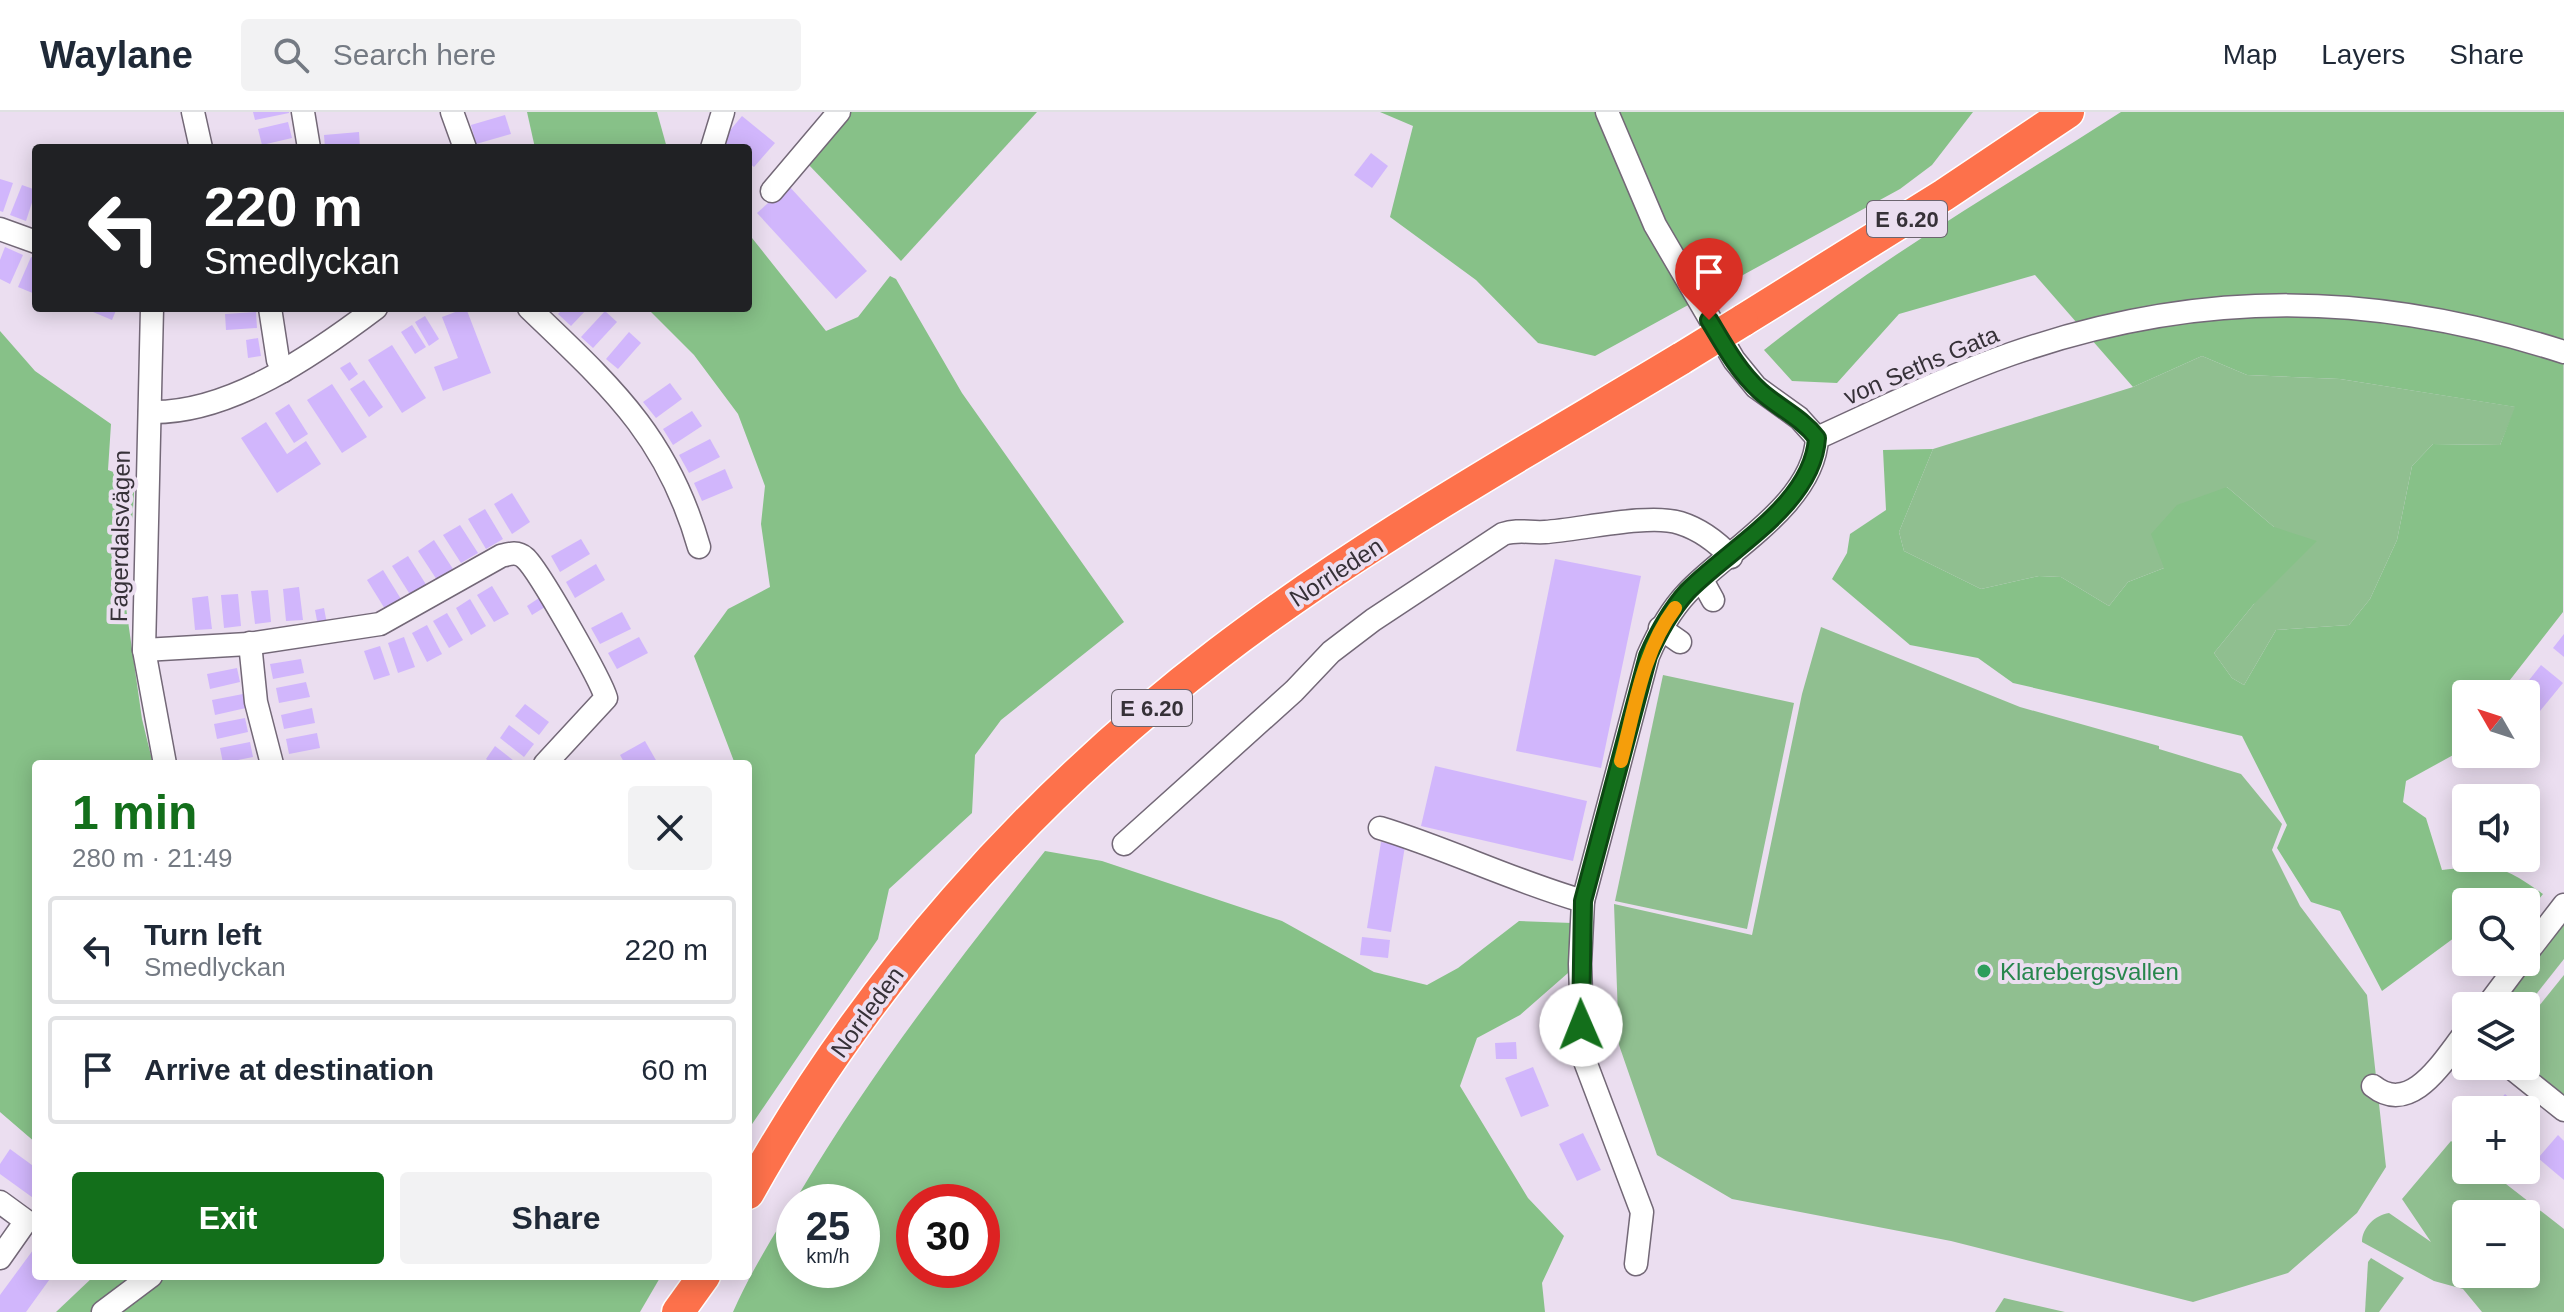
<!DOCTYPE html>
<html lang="en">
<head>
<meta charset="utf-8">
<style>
	body { margin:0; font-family:Helvetica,sans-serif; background:#f2f2f3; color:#1f2937; height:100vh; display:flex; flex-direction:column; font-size:30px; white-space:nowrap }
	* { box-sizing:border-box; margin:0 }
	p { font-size:26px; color:#747a83 }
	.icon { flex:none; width:44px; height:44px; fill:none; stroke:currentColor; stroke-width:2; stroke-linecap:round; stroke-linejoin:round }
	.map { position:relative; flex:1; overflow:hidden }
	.panel { position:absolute; left:32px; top:648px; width:720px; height:520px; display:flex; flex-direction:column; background:#fff; border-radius:8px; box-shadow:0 4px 20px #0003 }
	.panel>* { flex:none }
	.guide { position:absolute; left:32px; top:32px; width:720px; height:168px; border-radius:8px; box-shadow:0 4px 20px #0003; background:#202124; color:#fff; overflow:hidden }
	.needle { width:52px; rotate:309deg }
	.buttons { position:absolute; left:2452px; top:568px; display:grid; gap:16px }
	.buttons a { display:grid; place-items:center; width:88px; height:88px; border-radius:8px; background:#fff; box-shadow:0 4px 20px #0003; font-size:40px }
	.speed { position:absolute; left:776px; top:1072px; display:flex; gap:16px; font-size:40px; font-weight:700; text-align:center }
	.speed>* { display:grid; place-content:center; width:104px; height:104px; border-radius:50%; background:#fff; box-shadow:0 4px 20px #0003; line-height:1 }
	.speed small { font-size:20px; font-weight:400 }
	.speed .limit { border:12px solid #d22; background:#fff; color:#111 }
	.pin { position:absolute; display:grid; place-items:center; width:68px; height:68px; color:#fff; margin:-82px -34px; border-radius:50% 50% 50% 0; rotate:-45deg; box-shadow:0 0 8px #0007 }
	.pin .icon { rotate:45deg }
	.me { position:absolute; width:88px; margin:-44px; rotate:359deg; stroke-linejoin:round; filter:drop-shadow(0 0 6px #0008) }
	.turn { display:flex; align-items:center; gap:28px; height:168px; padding:0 40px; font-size:36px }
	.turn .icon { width:104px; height:104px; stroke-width:2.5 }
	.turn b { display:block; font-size:56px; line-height:68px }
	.round { display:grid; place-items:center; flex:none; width:84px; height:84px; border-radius:8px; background:#f2f2f3 }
	.summary { display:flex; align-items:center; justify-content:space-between; height:136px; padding:0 40px }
	h1 { font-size:48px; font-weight:700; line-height:60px; color:#136f1b }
	.button { display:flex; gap:16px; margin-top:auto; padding:16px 40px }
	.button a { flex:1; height:92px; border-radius:8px; background:#136f1b; color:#fff; font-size:32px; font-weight:700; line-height:92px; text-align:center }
	.button a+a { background:#f2f2f3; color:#1f2937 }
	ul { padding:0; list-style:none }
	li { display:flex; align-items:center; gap:24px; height:108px; margin:0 16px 12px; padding:0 24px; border:4px solid #e0e1e3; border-radius:8px }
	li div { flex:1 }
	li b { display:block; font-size:30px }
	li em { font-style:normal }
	header { display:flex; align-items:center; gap:48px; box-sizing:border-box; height:112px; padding:0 40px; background:#fff; border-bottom:2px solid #e0e1e3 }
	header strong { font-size:38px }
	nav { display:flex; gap:44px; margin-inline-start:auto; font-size:28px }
	.search { width:560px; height:72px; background:#f2f2f3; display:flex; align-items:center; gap:20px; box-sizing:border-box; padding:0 28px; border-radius:8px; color:#747a83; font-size:30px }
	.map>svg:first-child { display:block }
	.green { fill:#90bf90; fill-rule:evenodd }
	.forest { fill:#87c188; fill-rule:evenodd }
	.building { fill:#d1b6fc }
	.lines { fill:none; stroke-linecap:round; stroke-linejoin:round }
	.minor-casing { stroke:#736877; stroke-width:25 }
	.highway-casing { stroke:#fff; stroke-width:35 }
	.minor { stroke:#fff; stroke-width:22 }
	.highway { stroke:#fd714b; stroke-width:32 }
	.highway-bridge-casing { stroke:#fff; stroke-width:35; stroke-linecap:butt }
	.highway-bridge { stroke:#fd714b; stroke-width:32 }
	.route-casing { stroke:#0c4812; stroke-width:20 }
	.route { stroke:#136f1b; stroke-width:14 }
	.slow { stroke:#f59e0b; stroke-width:14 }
	.leisure-dot { fill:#2e9e5b; stroke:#ebdef0; stroke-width:3 }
	.labels { text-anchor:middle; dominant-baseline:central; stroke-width:8; stroke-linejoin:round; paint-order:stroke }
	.shield { fill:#ebdef0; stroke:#6c656f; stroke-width:2 }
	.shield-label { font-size:22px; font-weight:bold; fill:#363138 }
	.street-label { font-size:24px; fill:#363138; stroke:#ebdef0 }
	.leisure-label { font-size:24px; fill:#27864d; stroke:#ebdef0; text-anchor:start }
</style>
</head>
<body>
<header>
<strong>Waylane</strong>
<div class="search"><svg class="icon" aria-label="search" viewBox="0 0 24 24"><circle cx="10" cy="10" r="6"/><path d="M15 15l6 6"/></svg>Search here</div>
<nav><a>Map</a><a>Layers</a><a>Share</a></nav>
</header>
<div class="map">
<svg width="2564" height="1200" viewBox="0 0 2564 1200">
	<rect width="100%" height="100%" fill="#ebdef0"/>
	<g class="green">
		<path d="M2202 244 2247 263 2340 267 2516 295 2500 333 2433 332 2412 354 2397 428 2370 487 2349 513 2276 518 2244 573 2232 566 2214 541 2254 492 2274 415 2227 375 2164 456 2128 470 2109 494 2061 465 2039 464 1981 477 1904 439 1899 420 1933 337 2133 275Z"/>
		<path d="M1821 515 2020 595 2159 634V637L2241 662 2282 712 2272 738 2300 794 2367 883 2386 1055 2357 1101 2288 1161 2193 1190 1951 1129 1732 1087 1657 1043 1619 933 1614 792 1752 823 1802 582Z"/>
		<path d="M1663 563 1794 591 1747 817 1615 789Z"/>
		<path d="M2564 809V847L2526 895 2498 894Z"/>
		<path d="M2564 863V987L2526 954V910Z"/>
		<path d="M2451 1029 2466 1040V1058H2488L2564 1117V1200H2482L2463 1177 2434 1169 2362 1130C2362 1116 2375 1103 2389 1101L2431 1130 2402 1087ZM2526 1102V1162H2466V1102Z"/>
		<path d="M2371 1146 2404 1166 2379 1200H2365L2368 1150Z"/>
		<path d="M2004 1186 2065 1200H1995Z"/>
	</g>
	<g class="forest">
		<path d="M527 0H657L667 36H535Z"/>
		<path d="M851 0H1037L901 149 807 51Z"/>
		<path d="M1380 0H1973L1932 53 1900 77 1595 244 1538 231 1476 168 1390 105 1413 14Z"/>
		<path d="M2121 0H2564L2563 500 2499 582H2466V636L2406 669 2403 690 2426 706 2442 758C2495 753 2499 751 2543 782L2526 803V790H2466V825L2458 823 2382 879 2340 799 2311 790 2277 736 2287 713 2242 624 2013 571 1978 546 1910 533 1832 467 1847 441 1850 422 1886 398 1883 338 1933 337 1899 420 1904 439 1981 477 2039 464 2061 465 2109 494 2128 470 2164 456 2151 422 2177 393 2227 375 2274 415 2317 429 2254 492 2214 541 2232 566 2244 573 2276 518 2349 513 2370 487 2397 428 2412 354 2433 332 2500 333 2515 295 2340 267 2247 263 2202 244 2133 275 2035 163 1899 202 1837 271 1792 269 1764 238C1876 149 2001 77 2121 0Z"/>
		<path d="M748 121 826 219 858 205 890 164 896 167 962 281 1124 510 1001 608 975 643 972 701 889 777 878 827 748 1018V701L752 697 748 687V652H735L694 544 728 497 770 475 761 412 765 374 738 302 694 243 647 196H748Z"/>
		<path d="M0 219 35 259 111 312 108 358 135 368 126 495 142 607 153 652H36V1031L0 1000Z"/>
		<path d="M1045 739 1102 749 1282 809 1374 860 1427 873 1458 856 1519 809 1572 811 1568 861 1520 903 1477 926 1460 974 1528 1086 1564 1124 1542 1171 1545 1200H733C752 1157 777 1118 802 1077 873 958 958 848 1045 739ZM794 1090H862V1158H794ZM914 1090H982V1158H914Z"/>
		<path d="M94 1164H661L640 1200H56Z"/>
	</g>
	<g class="building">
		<path d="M253 0H289V1L255 8Z"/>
		<path d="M505 3 511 22 476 32 471 13Z"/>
		<path d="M742 4 775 31 754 55 748 50V36H731L722 28Z"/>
		<path d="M288 10 292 26 262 33 258 17Z"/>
		<path d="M359 20 360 36H325L324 23Z"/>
		<path d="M1371 41 1388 54 1372 76 1354 63Z"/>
		<path d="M0 67 13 71 3 100 0 99Z"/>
		<path d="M22 73 36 78 26 109 10 103Z"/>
		<path d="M788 73 867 159 836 187 757 101Z"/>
		<path d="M5 135 23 143 10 172 0 167V148Z"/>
		<path d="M31 145 36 147 35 182 18 175Z"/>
		<path d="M95 196H117L112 208 93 200Z"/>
		<path d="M466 196 491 261 443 279 434 255 458 246 442 205Z"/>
		<path d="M564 196H588L571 214 558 202Z"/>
		<path d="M605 199 617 210 593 236 581 225Z"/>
		<path d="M256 200 257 216 226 218 225 202Z"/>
		<path d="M425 204 439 227 429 234 415 210Z"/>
		<path d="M412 213 426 235 415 242 401 220Z"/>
		<path d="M629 220 641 231 618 257 606 247Z"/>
		<path d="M258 226 261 244 248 246 246 228Z"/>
		<path d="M392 233 426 286 402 301 368 248Z"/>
		<path d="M350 250 358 262 349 269 340 256Z"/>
		<path d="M364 268 383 295 369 305 350 277Z"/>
		<path d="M670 271 682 287 656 306 643 290Z"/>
		<path d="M332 272 367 325 342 341 307 288Z"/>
		<path d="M289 292 308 322 294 331 275 301Z"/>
		<path d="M692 299 702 314 673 333 663 317Z"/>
		<path d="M266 310 287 342 306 329 321 352 277 381 241 326Z"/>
		<path d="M710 327 720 345 689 361 679 343Z"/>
		<path d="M119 336 127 337 126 351 118 350Z"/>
		<path d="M725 357 733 376 702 389 694 371Z"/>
		<path d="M512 381 530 410 512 422 494 392Z"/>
		<path d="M485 397 503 427 486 437 468 407Z"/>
		<path d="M460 413 478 441 461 451 443 423Z"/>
		<path d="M581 427 590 442 560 460 551 444Z"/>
		<path d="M434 428 453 457 437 468 418 439Z"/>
		<path d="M408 444 427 474 411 484 392 454Z"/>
		<path d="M1555 447 1641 464 1601 656 1516 639Z"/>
		<path d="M596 452 605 468 575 486 566 470Z"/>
		<path d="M383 458 401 487 385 497 367 468Z"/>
		<path d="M492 474 509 502 494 510 477 483Z"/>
		<path d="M299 475 303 508 286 509 283 477Z"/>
		<path d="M268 478 271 510 255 512 251 479Z"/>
		<path d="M238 482 241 514 224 516 221 483Z"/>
		<path d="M208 484 212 517 195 518 192 486Z"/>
		<path d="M539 486 545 495 532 503 527 494Z"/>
		<path d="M470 487 486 514 471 523 456 496Z"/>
		<path d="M324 496 327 512 318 514 315 498Z"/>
		<path d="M622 500 631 517 600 532 591 516Z"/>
		<path d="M447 501 463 528 449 536 433 509Z"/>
		<path d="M427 513 442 542 427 550 412 521Z"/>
		<path d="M2564 522V545L2553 536Z"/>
		<path d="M404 525 415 555 398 561 388 531Z"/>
		<path d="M639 525 648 541 617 557 608 541Z"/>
		<path d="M380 534 390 563 374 568 364 539Z"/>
		<path d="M301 547 304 561 273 567 270 552Z"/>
		<path d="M2541 553 2563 571 2540 599 2526 588V582H2518Z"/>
		<path d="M237 556 240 570 210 577 207 562Z"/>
		<path d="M306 570 310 585 279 591 276 576Z"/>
		<path d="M243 582 246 596 215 603 212 588Z"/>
		<path d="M525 592 549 610 539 623 515 604Z"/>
		<path d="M312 596 315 611 284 617 281 603Z"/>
		<path d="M245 606 248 620 217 627 214 612Z"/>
		<path d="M509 613 534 632 524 645 500 626Z"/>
		<path d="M317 621 320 636 289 642 286 627Z"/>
		<path d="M645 629 657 650 625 652 620 643Z"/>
		<path d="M250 630 253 645 223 651 220 636Z"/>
		<path d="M495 634 518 652H492L486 647Z"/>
		<path d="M1435 654 1587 689 1573 749 1421 714Z"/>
		<path d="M1381 730 1405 734 1391 820 1367 816Z"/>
		<path d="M1362 825 1390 828 1388 846 1360 843Z"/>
		<path d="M1516 930 1517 947H1496L1495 931Z"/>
		<path d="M1533 955 1549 994 1521 1005 1505 966Z"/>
		<path d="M2505 982 2523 998H2491Z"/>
		<path d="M1583 1021 1601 1058 1577 1069 1559 1032Z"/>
		<path d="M2558 1023 2564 1029V1068L2538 1046Z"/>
		<path d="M10 1037 36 1056V1088L0 1062V1052Z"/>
		<path d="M36 1134V1164H52L26 1200H0V1183Z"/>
	</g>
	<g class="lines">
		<g class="minor-casing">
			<g id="minor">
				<path d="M193 0 201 36"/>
				<path d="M303 0 309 36"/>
				<path d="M452 0 465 36"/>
				<path d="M1607 0 1655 113 1734 248 1756 275 1799 306 1817 326"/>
				<path d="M712 36 723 0"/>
				<path d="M772 79 839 0"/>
				<path d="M0 117 36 130"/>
				<path d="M152 196 144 538 165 652"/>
				<path d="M270 196 278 248 283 259"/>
				<path d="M529 196C610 274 667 323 699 435"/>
				<path d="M150 300C230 302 315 242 376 196"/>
				<path d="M1817 326C1881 297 1945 265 2011 242 2202 176 2373 179 2564 240"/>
				<path d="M1702 468 1713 488"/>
				<path d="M1660 516 1680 530"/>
				<path d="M250 531 256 590 272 652"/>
				<path d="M144 538 248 532 380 512 501 444C509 442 517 439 525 446 538 457 601 568 606 586L545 652"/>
				<path d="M1380 716C1449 737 1513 769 1583 789"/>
				<path d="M1124 732 1294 579 1331 540 1373 508 1503 422C1518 417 1529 421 1545 420 1579 418 1649 401 1680 411 1699 417 1717 430 1731 445"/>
				<path d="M2526 842 2564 793"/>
				<path d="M2487 894 2520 850"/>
				<path d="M2509 954 2564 998"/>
				<path d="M2373 974C2412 1005 2444 947 2466 920"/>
				<path d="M0 1090 26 1109 0 1146"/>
				<path d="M1636 1152 1642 1100 1583 944 1580 852 1583 789 1648 544C1658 521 1670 499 1687 481 1726 439 1814 392 1817 326"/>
				<path d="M103 1200 151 1164"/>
			</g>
		</g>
		<g class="highway-casing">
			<g id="highway">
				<path d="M1742 209 1944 83 2068 0"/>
				<path d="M748 1081C865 871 1028 687 1219 541 1364 430 1526 340 1682 246"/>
				<path d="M678 1200 704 1164"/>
			</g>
		</g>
		<use href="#minor" class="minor"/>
		<use href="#highway" class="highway"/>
		<g class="highway-bridge-casing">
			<path id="highway-bridge" d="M1682 246 1742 209"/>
		</g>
		<use href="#highway-bridge" class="highway-bridge"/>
	</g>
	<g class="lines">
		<g class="route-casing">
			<path id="route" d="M1581 913 1583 789 1648 544C1658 521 1670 499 1687 480 1727 438 1813 393 1817 326 1801 305 1779 296 1760 279 1738 259 1724 233 1709 208"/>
		</g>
		<use href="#route" class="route"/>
		<path class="slow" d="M1621 649C1635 597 1642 540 1675 496"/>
	</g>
	<circle class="leisure-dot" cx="1984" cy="859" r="8"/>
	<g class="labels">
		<g class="shield">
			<rect x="1867" y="89" width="80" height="36" rx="6"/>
			<rect x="1112" y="578" width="80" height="36" rx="6"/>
		</g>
		<g class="shield-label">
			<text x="1907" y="107">E 6.20</text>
			<text x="1152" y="596">E 6.20</text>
		</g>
		<g class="street-label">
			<text transform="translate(1921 253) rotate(-23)">von Seths Gata</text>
			<text transform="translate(120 424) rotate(-89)">Fagerdalsvägen</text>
			<text transform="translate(1336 460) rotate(-33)">Norrleden</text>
			<text transform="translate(867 900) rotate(-54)">Norrleden</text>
		</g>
		<g class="leisure-label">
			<text x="2000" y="859">Klarebergsvallen</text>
		</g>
	</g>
</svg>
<div class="buttons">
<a><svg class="needle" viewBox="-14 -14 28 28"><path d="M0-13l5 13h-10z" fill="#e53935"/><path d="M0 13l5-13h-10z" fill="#747a83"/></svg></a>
<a><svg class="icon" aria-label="sound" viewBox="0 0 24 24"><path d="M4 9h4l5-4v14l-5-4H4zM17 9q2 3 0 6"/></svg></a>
<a><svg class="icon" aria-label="search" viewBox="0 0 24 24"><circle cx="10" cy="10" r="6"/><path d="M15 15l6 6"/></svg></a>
<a><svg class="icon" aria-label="layers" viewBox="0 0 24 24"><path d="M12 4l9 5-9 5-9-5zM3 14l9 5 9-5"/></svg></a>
<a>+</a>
<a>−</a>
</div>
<div class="speed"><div>25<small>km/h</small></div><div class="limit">30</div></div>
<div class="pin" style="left:1709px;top:208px;background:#d93025"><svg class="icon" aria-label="arrive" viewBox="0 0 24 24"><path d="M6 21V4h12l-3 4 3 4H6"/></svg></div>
<svg class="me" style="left:1581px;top:913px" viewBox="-20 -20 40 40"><circle r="19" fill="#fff"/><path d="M0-13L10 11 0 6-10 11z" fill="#136f1b"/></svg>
<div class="guide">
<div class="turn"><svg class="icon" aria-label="left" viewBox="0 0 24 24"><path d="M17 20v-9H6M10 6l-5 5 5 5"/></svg><div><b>220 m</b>Smedlyckan</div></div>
</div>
<section class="panel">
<div class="summary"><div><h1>1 min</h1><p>280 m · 21:49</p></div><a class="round"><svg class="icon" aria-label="close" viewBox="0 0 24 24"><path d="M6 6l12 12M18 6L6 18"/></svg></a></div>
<ul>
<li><svg class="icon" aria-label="left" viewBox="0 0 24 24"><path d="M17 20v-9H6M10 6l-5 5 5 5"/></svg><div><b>Turn left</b><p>Smedlyckan</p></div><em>220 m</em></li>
<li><svg class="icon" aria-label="arrive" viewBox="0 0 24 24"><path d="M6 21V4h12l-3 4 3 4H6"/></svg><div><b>Arrive at destination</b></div><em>60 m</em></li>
</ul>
<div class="button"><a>Exit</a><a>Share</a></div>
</section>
</div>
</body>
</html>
